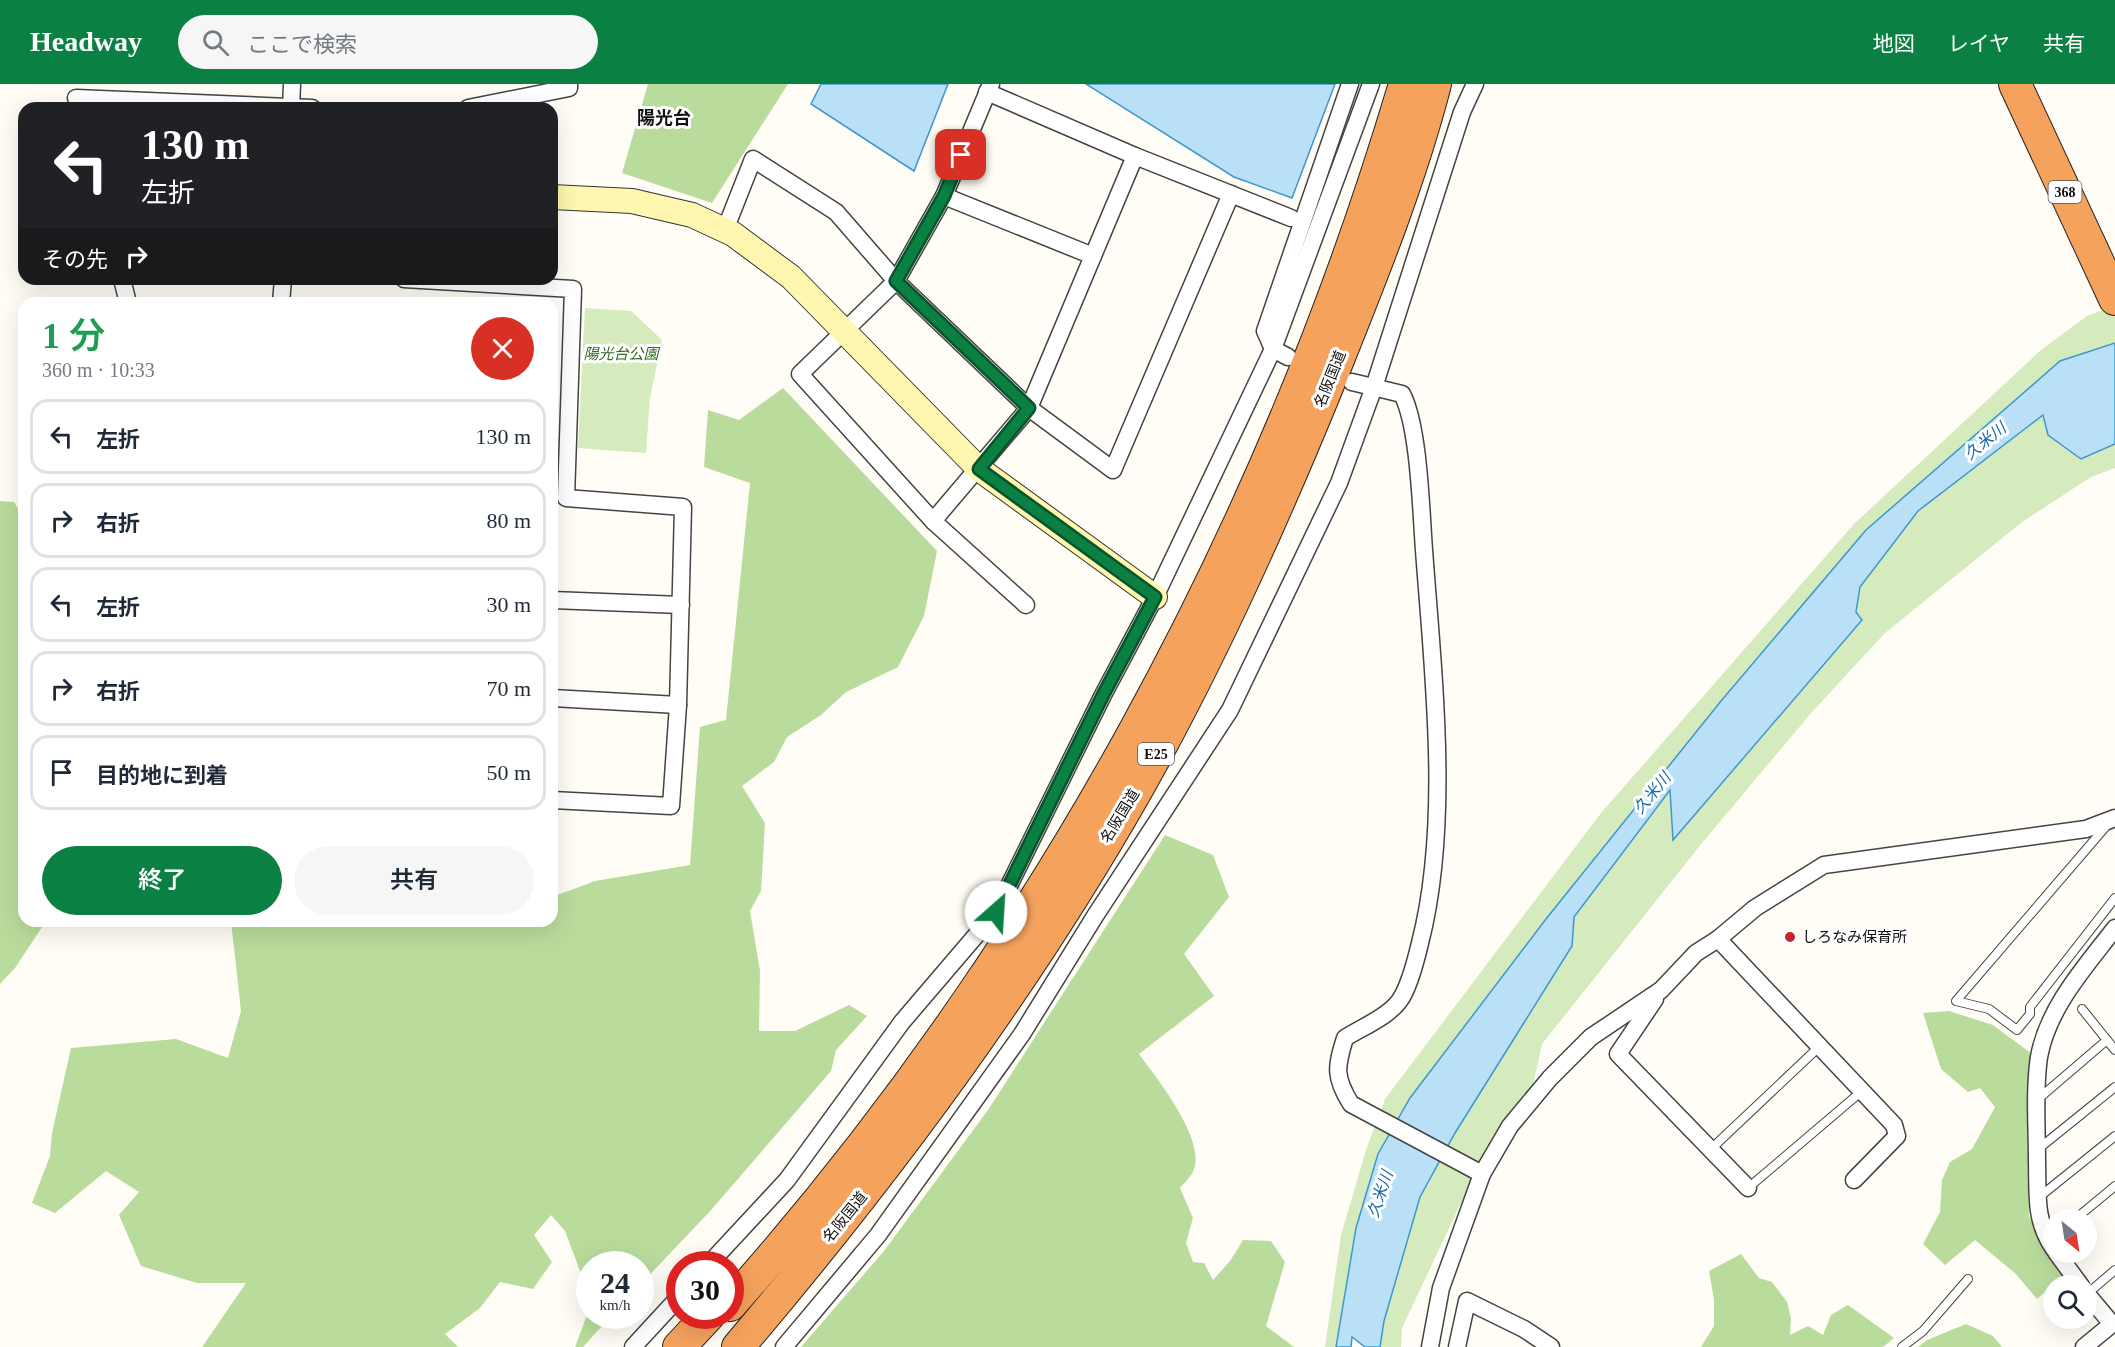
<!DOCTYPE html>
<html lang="ja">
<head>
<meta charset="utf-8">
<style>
	body { margin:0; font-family:"Times New Roman","Noto Sans JP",serif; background:#f6f6f7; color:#1f2937; height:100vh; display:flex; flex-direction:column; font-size:22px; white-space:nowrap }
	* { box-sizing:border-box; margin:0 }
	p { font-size:20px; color:#747a83 }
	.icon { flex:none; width:33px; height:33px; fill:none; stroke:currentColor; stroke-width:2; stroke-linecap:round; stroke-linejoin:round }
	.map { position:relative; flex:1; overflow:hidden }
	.drawer { position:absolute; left:18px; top:213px; width:540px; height:630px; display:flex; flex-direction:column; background:#fff; border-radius:18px; box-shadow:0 6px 24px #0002 }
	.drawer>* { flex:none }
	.banner { position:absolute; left:18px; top:18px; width:540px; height:183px; border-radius:18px; box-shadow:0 6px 24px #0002; background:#202124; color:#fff; overflow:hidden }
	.needle { width:39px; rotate:150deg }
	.controls { position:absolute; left:2043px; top:1125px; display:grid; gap:12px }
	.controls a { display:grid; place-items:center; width:54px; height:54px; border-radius:50%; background:#fff; box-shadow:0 6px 24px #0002; font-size:30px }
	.speed { position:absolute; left:576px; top:1167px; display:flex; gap:12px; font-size:30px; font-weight:700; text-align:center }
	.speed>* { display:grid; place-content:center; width:78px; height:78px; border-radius:50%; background:#fff; box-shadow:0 6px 24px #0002; line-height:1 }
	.speed small { font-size:15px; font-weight:400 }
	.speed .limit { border:9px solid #d22; background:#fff; color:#111 }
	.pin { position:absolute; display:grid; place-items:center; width:51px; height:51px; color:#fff; margin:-26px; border-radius:12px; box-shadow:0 3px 9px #0006 }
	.me { position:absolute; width:66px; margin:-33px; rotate:26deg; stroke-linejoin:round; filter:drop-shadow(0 0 4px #0008) }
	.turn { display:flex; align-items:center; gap:21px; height:126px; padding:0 24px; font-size:27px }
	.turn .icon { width:78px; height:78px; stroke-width:2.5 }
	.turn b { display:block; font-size:42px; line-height:51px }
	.then { display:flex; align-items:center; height:57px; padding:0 24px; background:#0003; gap:12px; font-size:22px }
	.round { display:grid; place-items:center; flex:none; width:63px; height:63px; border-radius:32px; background:#f6f6f7 }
	.summary { display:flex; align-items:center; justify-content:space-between; height:102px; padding:0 24px }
	h1 { font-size:36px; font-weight:600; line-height:45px; color:#1e9e55 }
	.action { display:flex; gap:12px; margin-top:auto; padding:12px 24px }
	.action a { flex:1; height:69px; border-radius:36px; background:#0b8043; color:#fff; font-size:24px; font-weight:600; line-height:69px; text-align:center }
	.action a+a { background:#f6f6f7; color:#1f2937 }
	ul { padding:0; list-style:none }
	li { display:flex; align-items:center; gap:18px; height:75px; margin:0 12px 9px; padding:0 12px; border:3px solid #e0e1e3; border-radius:18px }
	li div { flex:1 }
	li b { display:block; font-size:22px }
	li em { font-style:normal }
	header { display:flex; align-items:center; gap:36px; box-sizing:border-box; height:84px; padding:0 30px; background:#0b8043; color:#fff }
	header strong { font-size:28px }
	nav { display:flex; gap:33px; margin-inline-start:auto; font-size:21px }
	.search { width:420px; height:54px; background:#f6f6f7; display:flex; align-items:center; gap:15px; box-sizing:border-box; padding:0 21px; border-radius:33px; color:#747a83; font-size:22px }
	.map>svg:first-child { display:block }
	.green { fill:#d5ebbd }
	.forest { fill:#b9dc9c }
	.water { fill:#b9e0f7; stroke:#3f96cf; stroke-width:1.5 }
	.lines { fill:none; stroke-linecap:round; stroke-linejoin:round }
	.lane-casing { stroke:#444; stroke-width:10 }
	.street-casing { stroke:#444; stroke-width:19 }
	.secondary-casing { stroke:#333; stroke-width:26 }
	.highway-casing { stroke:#222; stroke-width:34 }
	.lane { stroke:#fff; stroke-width:8 }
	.street { stroke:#fff; stroke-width:16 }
	.secondary { stroke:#fff6b0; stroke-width:24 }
	.highway { stroke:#f5a25d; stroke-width:32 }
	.route-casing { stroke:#07532c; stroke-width:15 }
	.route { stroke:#0b8043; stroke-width:10 }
	.poi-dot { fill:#c4262e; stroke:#fff; stroke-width:2 }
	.labels { text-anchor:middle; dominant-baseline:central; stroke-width:6; stroke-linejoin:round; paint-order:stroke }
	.shield { fill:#fff; stroke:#585858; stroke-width:1.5 }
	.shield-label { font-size:14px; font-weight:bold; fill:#111 }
	.park-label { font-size:15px; font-style:italic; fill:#2f6b1f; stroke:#fff }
	.street-label { font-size:15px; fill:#111; stroke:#fff }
	.poi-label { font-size:15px; fill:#111; stroke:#fff; text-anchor:start }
	.water-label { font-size:16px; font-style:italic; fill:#1768a6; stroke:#fff }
	.quarter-label { font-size:18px; font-weight:bold; fill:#111; stroke:#fff }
</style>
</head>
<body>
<header>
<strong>Headway</strong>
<div class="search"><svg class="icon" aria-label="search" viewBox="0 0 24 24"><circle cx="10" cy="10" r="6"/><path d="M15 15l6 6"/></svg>ここで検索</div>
<nav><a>地図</a><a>レイヤ</a><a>共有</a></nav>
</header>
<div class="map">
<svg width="2115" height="1263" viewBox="0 0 2115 1263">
	<rect width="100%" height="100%" fill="#fffdf5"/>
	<g class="green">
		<path d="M2115 222V259L2060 277 1721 617 1546 835 1410 1014 1378 1070 1356 1144 1336 1263H1325L1341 1151 1367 1063 1385 1015 1601 729 1854 440 2041 266 2087 232Z"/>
		<path d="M585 224 631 227 662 256 650 314 646 369 578 364Z"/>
		<path d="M2043 331 2081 375 2115 360V384L2091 393 2022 438 1885 549 1812 628 1702 759 1542 960 1533 1001 1484 1070 1402 1244 1401 1263H1380L1384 1237 1420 1113 1455 1049 1572 862 1574 833 1670 706 1674 755 1862 536 1856 528 1860 503 1918 427Z"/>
	</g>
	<g class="forest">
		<path d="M648 0H788L712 119 622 89Z"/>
		<path d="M783 304 937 467 924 532 898 583 846 608 821 631 787 653 774 678 742 702 765 739 761 807 750 827 760 887 759 947H795L849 921 867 932 836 966 831 987 712 1125 641 1200 640 1180H590L589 1211 565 1147 551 1131 534 1151 552 1178 533 1205 500 1198 480 1224 445 1250 458 1263H202L246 1199H197L141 1182 119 1131 139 1108 106 1087 55 1129 32 1119 50 1072 52 1049 71 964 176 955 228 974 241 927 231 837H552V813L595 797 690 781 700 643 726 636 750 399 704 383 708 326 739 336Z"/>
		<path d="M0 417 14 418 24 435V837H46L15 884 0 900Z"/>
		<path d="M1165 751 1213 771 1229 813 1184 870 1214 912 1139 970C1157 994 1205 1055 1194 1085 1192 1092 1184 1099 1180 1104L1193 1134 1186 1159 1193 1178 1204 1179 1213 1196 1230 1177 1243 1156 1271 1157 1285 1178 1266 1242 1294 1263H801L884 1167 988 1026Z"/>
		<path d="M1949 927 1993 941 2032 970 2027 1014 2029 1132 2042 1161 2064 1192 2037 1215 2016 1190 1975 1156 1945 1181 1923 1160 1940 1128 1942 1096 1950 1078 1972 1065 1995 1023 1980 1004 1968 1008 1941 985 1923 929Z"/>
		<path d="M1741 1170 1759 1194 1772 1198 1787 1218 1791 1234 1790 1251 1808 1242 1823 1251 1831 1231 1848 1221 1894 1254 1883 1263H1701L1714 1242V1216L1709 1187Z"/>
		<path d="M589 1226 590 1232H611L583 1263H575Z"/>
		<path d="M1966 1240 1993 1252 2002 1263H1918L1927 1256Z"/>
	</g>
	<g class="water">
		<path d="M821 0H948L914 87 811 20Z"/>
		<path d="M1086 0H1335L1292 114 1234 93Z"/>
		<path d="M2115 259V360L2081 375 2048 351 2043 331 1918 427 1860 503 1856 528 1862 536 1673 756 1670 706 1574 833 1572 862 1455 1049 1420 1113 1384 1237 1380 1263H1365L1352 1253 1351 1263H1336L1356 1144 1378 1070 1410 1014 1546 835 1721 617 1866 446 2060 277Z"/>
	</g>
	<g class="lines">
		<g class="lane-casing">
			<g id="lane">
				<path d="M2108 740 1956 917 1989 925 2017 946 2030 930V923L2115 814"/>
				<path d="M2082 925 2115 966"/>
				<path d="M2037 1016 2107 956"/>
				<path d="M1711 1065 1820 962"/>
				<path d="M2037 1066 2115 1003"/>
				<path d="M1748 1104 1862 1007"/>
				<path d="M2038 1114 2115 1052"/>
				<path d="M2074 1136 2115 1102"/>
				<path d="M2087 1210 2115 1186"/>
				<path d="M1902 1263 1923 1247 1968 1195"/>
			</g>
		</g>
		<g class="street-casing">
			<g id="street">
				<path d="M991 0 944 112 896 197 800 290 933 437 1026 521"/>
				<path d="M76 14 312 24"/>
				<path d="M291 24 292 0"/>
				<path d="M468 24 569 4V0"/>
				<path d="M1135 72 1291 134"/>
				<path d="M944 112 1093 172"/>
				<path d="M725 146 753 75 836 128 896 197 1029 324 1113 386 1231 110"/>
				<path d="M122 195 128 219"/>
				<path d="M404 195 573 205 566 414 683 423 678 621 671 722 552 716"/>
				<path d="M281 219 283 195"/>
				<path d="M1288 273 1273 265 1265 247 1350 0"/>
				<path d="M1352 298 1402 310C1419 342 1421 426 1424 466 1433 589 1451 739 1420 859 1416 876 1411 896 1403 911 1393 931 1364 942 1345 954 1336 983 1334 993 1351 1020L1482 1090"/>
				<path d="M933 437 1029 324 1135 72 987 8"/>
				<path d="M552 516 681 521"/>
				<path d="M552 614 678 621"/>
				<path d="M1718 855 1894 1041 1897 1052 1854 1096"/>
				<path d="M1655 915 1618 970 1748 1104"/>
				<path d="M2054 1165C2034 1136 2038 1110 2037 1077 2037 1043 2034 1007 2039 973 2048 923 2086 882 2115 844"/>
				<path d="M2056 1168 2081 1202"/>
				<path d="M709 1180 787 1096 902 938 996 828 1103 611 1155 513 1273 265 1371 0"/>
				<path d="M633 1263 680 1212"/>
				<path d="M784 1263 878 1151 1022 950 1095 832 1230 626 1339 399 1374 303 1462 28 1475 0"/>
				<path d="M1430 1263 1441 1204 1482 1090 1510 1042 1550 994 1591 953 1661 906 1696 869 1718 855 1755 824 1824 781 2086 745 2115 734"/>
				<path d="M1457 1263 1467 1217 1524 1245 1551 1263"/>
				<path d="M2084 1263 2112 1240 2086 1209"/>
			</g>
		</g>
		<g class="secondary-casing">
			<path id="secondary" d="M552 113 632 117 692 131 733 150 791 193 979 385 1155 513"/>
		</g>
		<g class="highway-casing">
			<g id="highway">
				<path d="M2015 0 2115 215"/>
				<path d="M730 1221C1041 872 1272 448 1405 0"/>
				<path d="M679 1263 708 1232"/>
				<path d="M738 1263C886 1089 1024 904 1137 705 1210 576 1271 440 1327 303 1367 203 1408 104 1435 0"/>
			</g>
		</g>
		<use href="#lane" class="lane"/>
		<use href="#street" class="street"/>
		<use href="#secondary" class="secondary"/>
		<use href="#highway" class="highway"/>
	</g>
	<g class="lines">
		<g class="route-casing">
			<path id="route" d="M961 71 944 112 896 197 1029 324 979 385 1155 513 1103 611 996 828"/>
		</g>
		<use href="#route" class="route"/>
	</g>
	<circle class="poi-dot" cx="1790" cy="853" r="6"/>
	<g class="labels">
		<g class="shield">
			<rect x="2048.5" y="97" width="33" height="22" rx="4.5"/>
			<rect x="1138" y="659" width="36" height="22" rx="4.5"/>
		</g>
		<g class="shield-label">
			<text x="2065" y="108">368</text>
			<text x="1156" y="670">E25</text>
		</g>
		<g class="park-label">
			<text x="621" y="270">陽光台公園</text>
		</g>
		<g class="street-label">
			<text transform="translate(1330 295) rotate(-68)">名阪国道</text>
			<text transform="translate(1120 732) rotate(-59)">名阪国道</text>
			<text transform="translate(845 1133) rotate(-51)">名阪国道</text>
		</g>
		<g class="poi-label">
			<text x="1802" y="853">しろなみ保育所</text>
		</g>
		<g class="water-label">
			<text transform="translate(1985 357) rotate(-39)">久米川</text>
			<text transform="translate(1652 709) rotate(-50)">久米川</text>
			<text transform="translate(1380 1110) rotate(-71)">久米川</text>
		</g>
		<g class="quarter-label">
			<text x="664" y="34">陽光台</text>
		</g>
	</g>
</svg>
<div class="controls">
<a><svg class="needle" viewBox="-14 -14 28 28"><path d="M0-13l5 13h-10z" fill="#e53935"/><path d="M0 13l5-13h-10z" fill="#747a83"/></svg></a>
<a><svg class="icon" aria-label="search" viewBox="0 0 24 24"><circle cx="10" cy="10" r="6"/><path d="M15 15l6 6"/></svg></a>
</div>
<div class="speed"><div>24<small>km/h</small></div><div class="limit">30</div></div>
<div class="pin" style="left:961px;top:71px;background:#d93025"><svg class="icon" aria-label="arrive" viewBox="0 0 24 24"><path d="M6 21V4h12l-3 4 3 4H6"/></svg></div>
<svg class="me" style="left:996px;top:828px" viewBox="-20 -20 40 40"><circle r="19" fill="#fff"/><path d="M0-13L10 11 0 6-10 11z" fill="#0b8043"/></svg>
<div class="banner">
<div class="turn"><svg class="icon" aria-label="left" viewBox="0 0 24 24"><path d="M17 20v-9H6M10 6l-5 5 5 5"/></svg><div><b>130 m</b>左折</div></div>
<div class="then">その先<svg class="icon" aria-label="right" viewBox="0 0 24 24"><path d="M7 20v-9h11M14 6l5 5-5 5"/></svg></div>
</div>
<section class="drawer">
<div class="summary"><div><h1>1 分</h1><p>360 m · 10:33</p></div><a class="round" style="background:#d93025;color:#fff"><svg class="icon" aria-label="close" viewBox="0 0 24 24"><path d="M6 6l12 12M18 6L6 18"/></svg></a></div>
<ul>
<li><svg class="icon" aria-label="left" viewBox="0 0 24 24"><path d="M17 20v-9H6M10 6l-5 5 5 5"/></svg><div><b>左折</b></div><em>130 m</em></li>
<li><svg class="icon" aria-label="right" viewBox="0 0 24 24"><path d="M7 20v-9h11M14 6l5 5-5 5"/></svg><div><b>右折</b></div><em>80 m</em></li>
<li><svg class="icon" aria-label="left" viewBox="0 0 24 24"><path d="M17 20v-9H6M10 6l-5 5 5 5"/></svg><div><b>左折</b></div><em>30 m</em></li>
<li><svg class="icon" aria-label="right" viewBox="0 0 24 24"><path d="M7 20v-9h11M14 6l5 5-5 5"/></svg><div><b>右折</b></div><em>70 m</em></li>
<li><svg class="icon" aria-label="arrive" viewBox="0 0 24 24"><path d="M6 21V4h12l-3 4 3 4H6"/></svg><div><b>目的地に到着</b></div><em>50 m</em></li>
</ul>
<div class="action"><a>終了</a><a>共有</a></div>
</section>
</div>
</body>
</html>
